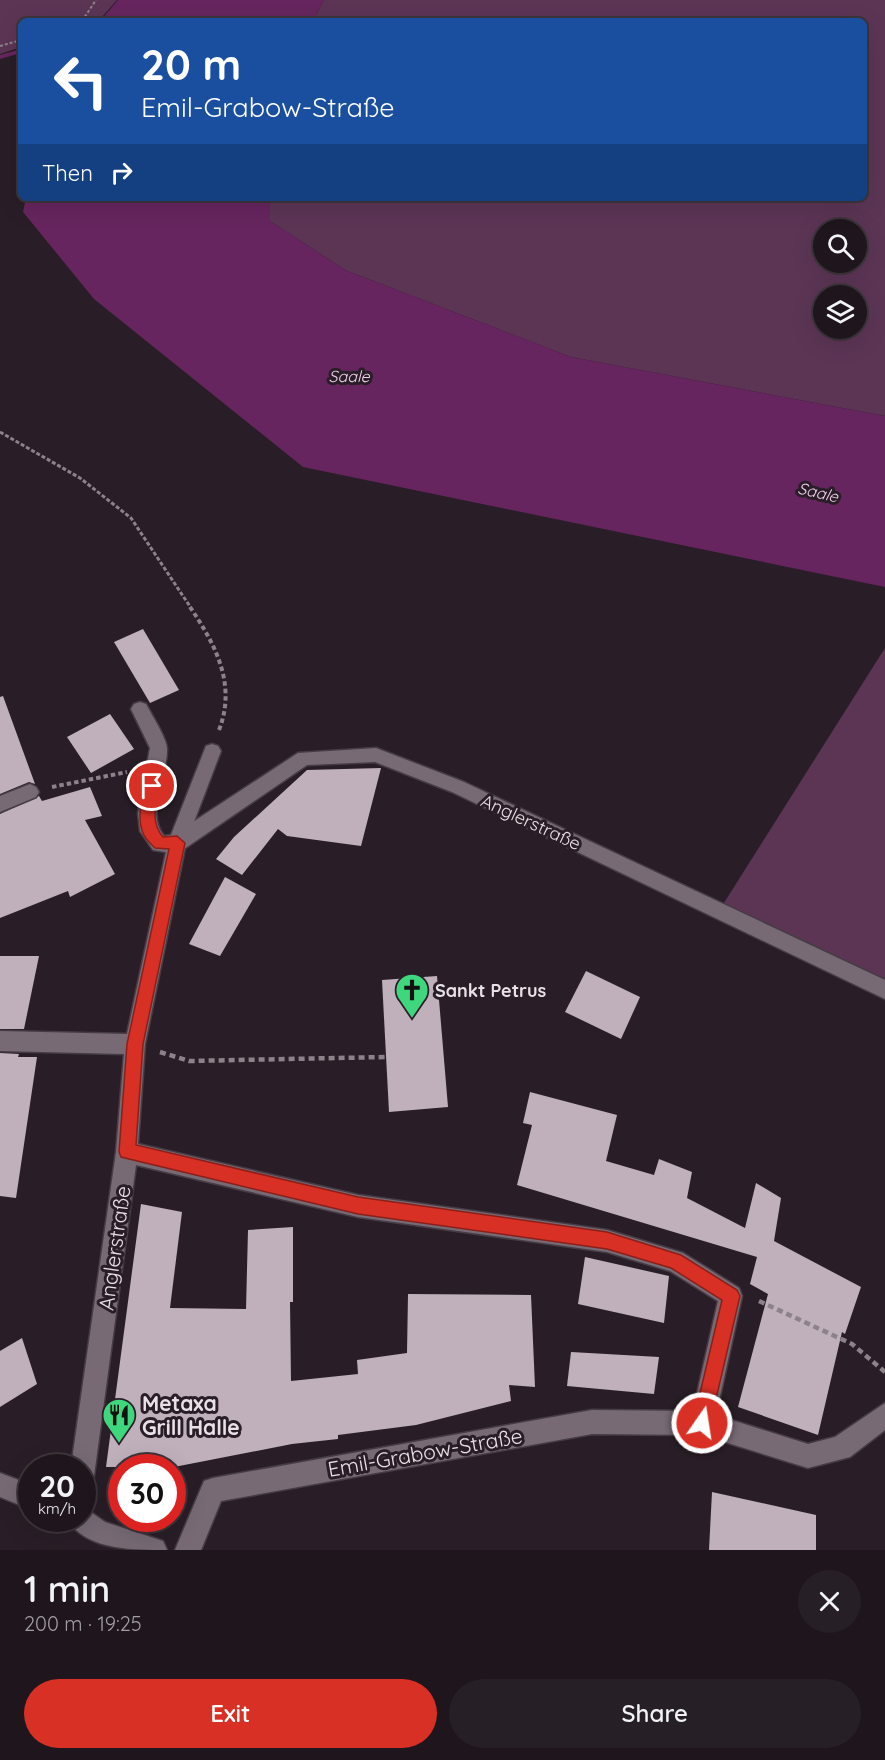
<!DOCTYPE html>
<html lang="en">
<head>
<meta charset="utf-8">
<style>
	body { margin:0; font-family:Quicksand,sans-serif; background:#271f26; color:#f1f3f6; height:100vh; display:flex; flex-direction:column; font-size:22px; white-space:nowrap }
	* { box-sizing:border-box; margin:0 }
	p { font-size:20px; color:#a19fa4 }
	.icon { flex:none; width:33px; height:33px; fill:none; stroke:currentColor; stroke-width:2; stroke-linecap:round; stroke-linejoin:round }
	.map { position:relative; height:1550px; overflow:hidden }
	.panel { display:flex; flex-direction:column; background:#1f161d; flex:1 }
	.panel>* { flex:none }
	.top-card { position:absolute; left:18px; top:18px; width:849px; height:183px; border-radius:9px; box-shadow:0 6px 24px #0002,0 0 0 2px #3c353b; background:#1a4fa0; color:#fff; overflow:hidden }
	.buttons { position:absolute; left:813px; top:219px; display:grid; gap:12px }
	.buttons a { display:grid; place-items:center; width:54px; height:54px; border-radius:50%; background:#1f161d; box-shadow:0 6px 24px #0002,0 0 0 2px #3c353b; font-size:30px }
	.speed { position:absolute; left:18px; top:1454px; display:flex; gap:12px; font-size:30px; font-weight:700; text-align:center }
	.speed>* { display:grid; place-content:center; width:78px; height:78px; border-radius:50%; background:#1f161d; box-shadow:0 6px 24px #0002,0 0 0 2px #3c353b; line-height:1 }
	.speed small { font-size:15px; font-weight:400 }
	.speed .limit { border:9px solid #d22; background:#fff; color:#111 }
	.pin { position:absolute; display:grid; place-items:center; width:51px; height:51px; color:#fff; margin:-26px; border:3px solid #fff; border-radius:50%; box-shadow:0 2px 6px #0007 }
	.me { position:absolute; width:66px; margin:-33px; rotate:13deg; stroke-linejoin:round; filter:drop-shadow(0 0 4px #0008) }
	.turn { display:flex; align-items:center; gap:21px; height:126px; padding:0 24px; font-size:27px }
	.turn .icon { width:78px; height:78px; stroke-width:2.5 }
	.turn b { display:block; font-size:42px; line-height:51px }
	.then { display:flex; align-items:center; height:57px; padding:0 24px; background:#0003; gap:12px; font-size:22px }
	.round { display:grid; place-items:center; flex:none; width:63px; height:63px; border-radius:32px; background:#271f26 }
	.headline { display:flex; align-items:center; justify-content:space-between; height:102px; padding:0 24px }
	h1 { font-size:36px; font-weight:600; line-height:45px }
	.action { display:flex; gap:12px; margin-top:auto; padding:12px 24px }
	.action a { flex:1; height:69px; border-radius:36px; background:#d93025; color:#fff; font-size:24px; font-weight:600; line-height:69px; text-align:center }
	.action a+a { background:#271f26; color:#f1f3f6 }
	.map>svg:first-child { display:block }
	.green { fill:#5c3555; fill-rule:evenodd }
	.water { fill:#66255e }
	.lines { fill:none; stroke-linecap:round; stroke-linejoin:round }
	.stream { fill:#66255e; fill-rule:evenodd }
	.building { fill:#bfb0bb }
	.service-casing { stroke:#463c44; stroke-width:3 }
	.minor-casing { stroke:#463c44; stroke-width:3 }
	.tertiary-casing { stroke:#463c44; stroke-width:3 }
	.path-far3 { stroke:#8c828a; stroke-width:2; stroke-dasharray:3 2; stroke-linecap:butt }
	.path-far2 { stroke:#8c828a; stroke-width:3; stroke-dasharray:4 2; stroke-linecap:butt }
	.path-far1 { stroke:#8c828a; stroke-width:4; stroke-dasharray:4.5 3; stroke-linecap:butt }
	.path { stroke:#8c828a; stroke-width:4.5; stroke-dasharray:6 4; stroke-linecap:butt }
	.service { fill:#776a75; fill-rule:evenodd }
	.minor { fill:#776a75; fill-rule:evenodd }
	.tertiary { fill:#776a75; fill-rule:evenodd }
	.route { fill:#d93025; stroke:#8d1f18; stroke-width:1.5 }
	.labels { text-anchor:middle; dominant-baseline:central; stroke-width:6; stroke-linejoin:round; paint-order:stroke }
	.far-water-label { font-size:16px; font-style:italic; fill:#f6d0ef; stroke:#291e27 }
	.street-label { font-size:18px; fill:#e9e1e8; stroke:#291e27 }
	.poi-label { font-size:18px; font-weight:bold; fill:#e9e1e8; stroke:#291e27; text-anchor:start }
	.near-street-label { font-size:21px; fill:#e9e1e8; stroke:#291e27 }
	.near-poi-label { font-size:21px; font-weight:bold; fill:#e9e1e8; stroke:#291e27; text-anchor:start }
</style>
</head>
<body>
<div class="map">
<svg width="885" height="1550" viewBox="0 0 885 1550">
	<rect width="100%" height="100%" fill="#291e27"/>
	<g class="green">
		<path d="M0 0H117L102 17 108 21H21V47L0 54Z"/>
		<path d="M324 0H885V416L571 357 345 270 270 221V198H864V21H313ZM824 230H856V262H824ZM824 296H856V328H824Z"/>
		<path d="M885 648V979L722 906Z"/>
	</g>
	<g class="water">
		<path d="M118 0H324L313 21H100Z"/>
		<path d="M26 198H270V221L345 270 571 357 885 416V587L303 467 94 299 23 212Z"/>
	</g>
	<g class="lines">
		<path class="stream" d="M21 49V53L0 59V55Z"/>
	</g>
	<g class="building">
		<path d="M143 629 179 690 150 703 114 642Z"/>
		<path d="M3 696 35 784 29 782 0 794V697Z"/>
		<path d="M110 714 134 749 91 773 67 737Z"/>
		<path d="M381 768 361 846 287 836 278 829 242 875 216 859 234 837 307 770Z"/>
		<path d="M90 787 102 816 85 820 115 874 70 897 68 891 0 918V814L39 796 42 801Z"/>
		<path d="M225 877 256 894 220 956 189 944Z"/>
		<path d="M0 956H39L24 1029H0Z"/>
		<path d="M586 971 640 997 621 1039 565 1012Z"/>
		<path d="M437 976 448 1107 389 1112 382 980Z"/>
		<path d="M0 1053 19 1054 18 1057H37L16 1198 0 1196Z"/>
		<path d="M530 1092 617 1115 606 1161 654 1175 659 1159 692 1172 687 1198 745 1228 756 1183 781 1198 774 1241 861 1287 845 1334 842 1332 818 1435 738 1407 768 1294 750 1284 757 1257 517 1185 532 1125 523 1123Z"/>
		<path d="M141 1204 182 1212 170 1308 246 1309 248 1230 293 1227V1302H290L291 1381 358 1374 357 1360 407 1353 408 1294 531 1295 535 1387 509 1385 511 1401 416 1425 338 1435V1439L292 1444 174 1467H106Z"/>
		<path d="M585 1257 669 1276 664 1323 578 1304Z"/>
		<path d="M22 1338 37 1384 0 1407V1351Z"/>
		<path d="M571 1352 659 1357 654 1394 567 1386Z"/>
		<path d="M712 1492 816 1515V1550H709Z"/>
	</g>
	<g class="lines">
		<g class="service-casing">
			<path id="service" d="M376 748 464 782 885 980V999L452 792 375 762 307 765 184 849 177 851 170 849 168 843 170 837 298 753Z"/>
		</g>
		<g class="minor-casing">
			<g id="minor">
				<path d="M140 702 146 704C151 714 168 740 167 750 167 777 145 813 164 836L171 835 206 746 212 744 218 746 221 751 186 843 145 1044 138 1144 358 1195 607 1230 683 1253 739 1288 742 1296 716 1415 808 1444 835 1437 885 1403V1430L850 1457 808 1468 702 1435 592 1434 221 1501 201 1550H175L204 1481 213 1478 592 1410 693 1411 718 1301 670 1271 607 1252 358 1217 136 1165 94 1476 91 1485 82 1488V1467H71L116 1152 124 1054 0 1051V1031L127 1034 166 852 153 850 140 831 138 813 150 748 131 709 134 704Z"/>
				<path d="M30 784 36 787 39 792 36 797 0 812V796Z"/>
			</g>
		</g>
		<g class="tertiary-casing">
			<g id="tertiary">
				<path d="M0 1473 32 1485V1510L0 1497Z"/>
				<path d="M82 1506 105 1522 163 1541 167 1550C133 1550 83 1550 67 1518H82Z"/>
			</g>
		</g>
		<g class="path-far3">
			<path d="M82 21 96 0"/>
			<path d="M0 46 21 40"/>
		</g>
		<path class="path-far2" d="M0 432 80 478 131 518 191 608"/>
		<g class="path-far1">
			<path d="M190 607C215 644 237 684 219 730"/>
			<path d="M52 787 127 772"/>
		</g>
		<g class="path">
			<path d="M160 1052 189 1061 386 1057"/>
			<path d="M759 1301 852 1344 885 1372"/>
		</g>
		<use href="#service" class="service"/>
		<use href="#minor" class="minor"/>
		<use href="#tertiary" class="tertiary"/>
	</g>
	<path class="route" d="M152 780 159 786C156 804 150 822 163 837L177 836 185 843 143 1044 136 1145 358 1197 607 1232 681 1255 737 1290 740 1296 709 1429 702 1432 696 1429 693 1423 722 1300 671 1268 607 1249 358 1214 121 1157 119 1152 127 1044 169 849 155 848C151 844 145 839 143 833 138 822 139 785 152 780Z"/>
	<defs>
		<g id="church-pin" transform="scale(1.725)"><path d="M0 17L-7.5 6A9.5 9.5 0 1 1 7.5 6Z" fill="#3ed77d" stroke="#291e27"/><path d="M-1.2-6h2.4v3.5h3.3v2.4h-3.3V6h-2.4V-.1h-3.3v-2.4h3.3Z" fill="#111"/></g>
		<g id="restaurant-pin" transform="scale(1.725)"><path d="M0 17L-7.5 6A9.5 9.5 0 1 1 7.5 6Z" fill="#3ed77d" stroke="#291e27"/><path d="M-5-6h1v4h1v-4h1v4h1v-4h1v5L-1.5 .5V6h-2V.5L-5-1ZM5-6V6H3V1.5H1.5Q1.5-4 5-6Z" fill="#111"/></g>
	</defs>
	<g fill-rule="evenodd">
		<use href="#church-pin" x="412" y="990"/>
		<use href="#restaurant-pin" x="119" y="1415"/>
	</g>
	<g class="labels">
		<g class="far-water-label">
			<text x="349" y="376">Saale</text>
			<text transform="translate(818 492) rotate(13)">Saale</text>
		</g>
		<g class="street-label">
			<text transform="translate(531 822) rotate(25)">Anglerstraße</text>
		</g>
		<g class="poi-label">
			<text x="435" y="990">Sankt Petrus</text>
		</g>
		<g class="near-street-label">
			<text transform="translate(114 1248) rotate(-82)">Anglerstraße</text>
			<text transform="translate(425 1452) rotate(-10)">Emil-Grabow-Straße</text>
		</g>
		<g class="near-poi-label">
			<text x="142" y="1403">Metaxa<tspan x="142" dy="24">Grill Halle</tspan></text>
		</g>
	</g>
</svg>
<div class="buttons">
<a><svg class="icon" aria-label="search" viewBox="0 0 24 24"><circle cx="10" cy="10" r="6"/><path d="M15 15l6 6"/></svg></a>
<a><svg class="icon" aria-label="layers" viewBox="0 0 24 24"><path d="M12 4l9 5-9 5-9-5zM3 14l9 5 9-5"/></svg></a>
</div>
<div class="speed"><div>20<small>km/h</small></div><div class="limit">30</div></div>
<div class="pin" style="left:152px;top:786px;background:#d93025"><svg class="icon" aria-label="arrive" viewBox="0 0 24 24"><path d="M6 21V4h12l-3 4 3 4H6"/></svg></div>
<svg class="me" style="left:702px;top:1423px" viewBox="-20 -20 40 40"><circle r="17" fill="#d93025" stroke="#fff" stroke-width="3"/><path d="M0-11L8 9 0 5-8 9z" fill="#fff"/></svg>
<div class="top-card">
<div class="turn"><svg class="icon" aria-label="left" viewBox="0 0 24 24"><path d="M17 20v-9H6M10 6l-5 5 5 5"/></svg><div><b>20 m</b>Emil-Grabow-Straße</div></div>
<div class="then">Then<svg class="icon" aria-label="right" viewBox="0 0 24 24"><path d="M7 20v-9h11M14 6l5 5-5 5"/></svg></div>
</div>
</div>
<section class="panel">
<div class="headline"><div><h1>1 min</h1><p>200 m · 19:25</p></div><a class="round"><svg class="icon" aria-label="close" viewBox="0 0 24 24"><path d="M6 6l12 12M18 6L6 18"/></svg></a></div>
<div class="action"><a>Exit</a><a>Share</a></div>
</section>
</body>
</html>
